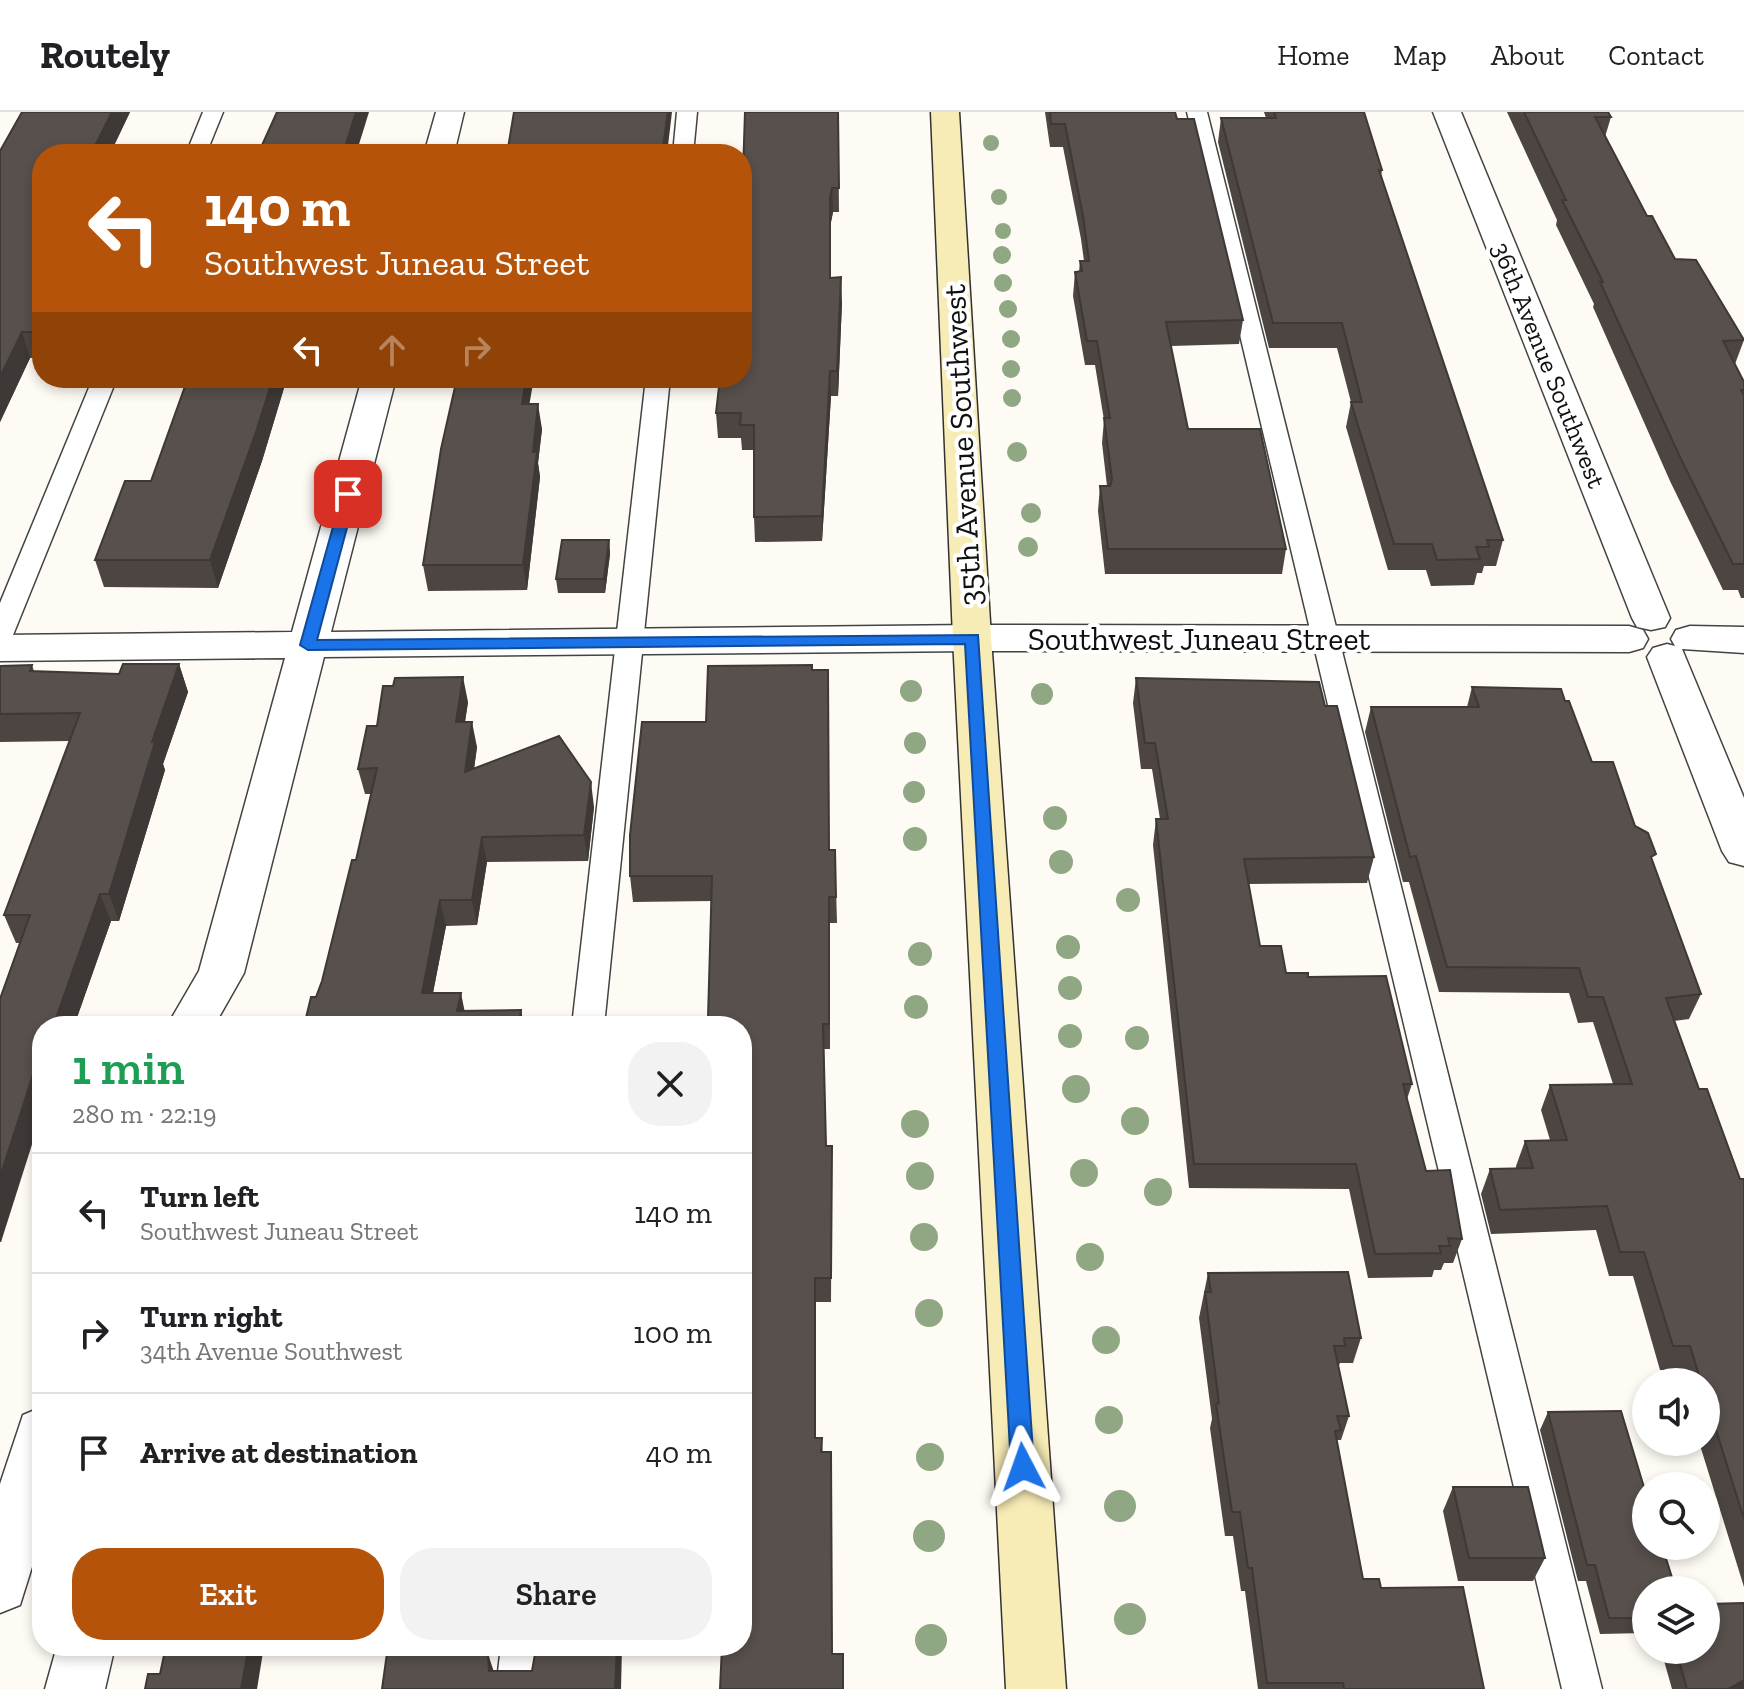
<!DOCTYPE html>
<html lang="en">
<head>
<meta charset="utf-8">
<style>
	body { margin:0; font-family:"Zilla Slab",serif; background:#f2f2f2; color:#202124; height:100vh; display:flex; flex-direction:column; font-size:30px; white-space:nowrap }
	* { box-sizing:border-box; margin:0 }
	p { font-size:26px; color:#757577 }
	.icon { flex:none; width:44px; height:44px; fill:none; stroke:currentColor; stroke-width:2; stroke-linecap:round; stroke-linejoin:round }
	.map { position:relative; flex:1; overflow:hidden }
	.panel { position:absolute; left:32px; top:904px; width:720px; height:640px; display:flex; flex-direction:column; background:#fff; border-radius:32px; box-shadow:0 4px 12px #0003 }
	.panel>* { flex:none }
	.hud { position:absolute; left:32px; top:32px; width:720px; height:244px; border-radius:32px; box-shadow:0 4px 12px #0003; background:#b45309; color:#fff; overflow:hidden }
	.controls { position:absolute; left:1632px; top:1256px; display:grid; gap:16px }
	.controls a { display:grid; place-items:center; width:88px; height:88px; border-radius:50%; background:#fff; box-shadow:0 4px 12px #0003; font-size:40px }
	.pin { position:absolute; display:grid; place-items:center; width:68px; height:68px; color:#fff; margin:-34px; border-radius:16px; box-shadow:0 4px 12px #0006 }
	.me { position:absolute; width:88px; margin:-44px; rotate:356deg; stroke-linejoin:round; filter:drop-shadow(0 0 6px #0008) }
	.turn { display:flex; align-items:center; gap:28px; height:168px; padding:0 40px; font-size:36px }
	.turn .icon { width:104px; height:104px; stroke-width:2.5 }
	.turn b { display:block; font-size:56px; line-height:68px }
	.lanes { display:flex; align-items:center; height:76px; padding:0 40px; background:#0003; justify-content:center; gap:40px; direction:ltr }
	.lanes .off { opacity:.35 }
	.round { display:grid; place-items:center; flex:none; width:84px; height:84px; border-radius:32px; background:#f2f2f2 }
	.head { display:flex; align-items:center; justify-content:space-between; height:136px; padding:0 40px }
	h1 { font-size:48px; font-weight:600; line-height:60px; color:#1e9e55 }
	.action { display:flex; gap:16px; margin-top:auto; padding:16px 40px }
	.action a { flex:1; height:92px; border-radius:32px; background:#b45309; color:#fff; font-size:32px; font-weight:600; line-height:92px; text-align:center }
	.action a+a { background:#f2f2f2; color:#202124 }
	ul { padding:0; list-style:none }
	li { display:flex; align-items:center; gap:24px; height:120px; padding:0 40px; border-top:2px solid #e0e0e0 }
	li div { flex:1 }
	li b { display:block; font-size:30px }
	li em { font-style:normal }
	header { display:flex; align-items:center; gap:48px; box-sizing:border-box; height:112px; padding:0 40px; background:#fff; border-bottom:2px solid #e0e0e0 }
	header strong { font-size:38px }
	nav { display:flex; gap:44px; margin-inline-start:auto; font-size:28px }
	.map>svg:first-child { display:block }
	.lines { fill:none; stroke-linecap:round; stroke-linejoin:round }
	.lane-casing { stroke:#434343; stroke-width:3 }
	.street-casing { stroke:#434343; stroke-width:3 }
	.secondary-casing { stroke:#323232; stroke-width:3 }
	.lane { fill:#fff; fill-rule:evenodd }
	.street { fill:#fff; fill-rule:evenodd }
	.secondary { fill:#f7ebb6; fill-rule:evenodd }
	.tree { fill:#90a783 }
	.wall { fill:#4c4542 }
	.shaded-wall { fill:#3e3836 }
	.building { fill:#58504d; stroke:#3e3836; stroke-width:2 }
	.route { fill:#1a73e8; stroke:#114b97; stroke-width:2 }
	.labels { text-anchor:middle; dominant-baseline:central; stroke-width:8; stroke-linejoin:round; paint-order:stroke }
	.far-street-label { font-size:26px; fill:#101010; stroke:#fff }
	.street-label { font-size:32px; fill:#101010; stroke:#fff }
</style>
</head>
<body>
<header>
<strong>Routely</strong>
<nav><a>Home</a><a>Map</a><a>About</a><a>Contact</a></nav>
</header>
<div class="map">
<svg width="1744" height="1577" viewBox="0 0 1744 1577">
	<rect width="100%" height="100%" fill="#fefbf4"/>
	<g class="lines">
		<g class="lane-casing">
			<g id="lane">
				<path d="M203 0H223L206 42H186Z"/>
				<path d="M677 0H697L693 42H673Z"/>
				<path d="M1187 0H1207L1602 1577H1562Z"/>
				<path d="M93 266H117L13 523 9 529 0 532V491Z"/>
				<path d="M646 266H670L604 914H572Z"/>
				<path d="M501 1534H541L536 1577H496Z"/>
			</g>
		</g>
		<g class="street-casing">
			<g id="street">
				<path d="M436 0H464L454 42H424Z"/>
				<path d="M1433 0H1461L1670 506 1665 515 1651 518 1637 515 1632 506Z"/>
				<path d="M362 266H396L331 520 972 513 1629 514 1643 518 1648 527 1643 536 1629 540 972 539 324 545 244 861 214 914H167L199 859 285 546 0 549V523L292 520Z"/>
				<path d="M1690 514 1744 515V541L1682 537 1744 686V754L1729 750 1722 739 1647 545 1653 536 1667 532 1675 534 1671 527 1676 518Z"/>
				<path d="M42 1295V1423L20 1493 0 1501V1372L23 1303Z"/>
				<path d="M57 1534H115L105 1577H45Z"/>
			</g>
		</g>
		<g class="secondary-casing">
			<path id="secondary" d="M931 0H959L991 526 1066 1577H1006L953 526Z"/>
		</g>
		<use href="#lane" class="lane"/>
		<use href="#street" class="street"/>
		<use href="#secondary" class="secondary"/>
	</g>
	<g class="tree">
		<circle cx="991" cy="31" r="8"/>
		<circle cx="999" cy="85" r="8"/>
		<circle cx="1003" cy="119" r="8"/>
		<circle cx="1002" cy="143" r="9"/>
		<circle cx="1003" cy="171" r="9"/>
		<circle cx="1008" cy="197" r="9"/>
		<circle cx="1011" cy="227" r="9"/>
		<circle cx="1011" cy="257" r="9"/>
		<circle cx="1012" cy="286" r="9"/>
		<circle cx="1017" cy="340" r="10"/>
		<circle cx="1031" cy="401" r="10"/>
		<circle cx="1028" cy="435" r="10"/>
		<circle cx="911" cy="579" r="11"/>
		<circle cx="1042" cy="582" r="11"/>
		<circle cx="915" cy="631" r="11"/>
		<circle cx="914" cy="680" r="11"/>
		<circle cx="1055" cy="706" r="12"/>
		<circle cx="915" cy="727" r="12"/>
		<circle cx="1061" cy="750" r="12"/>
		<circle cx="1128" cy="788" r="12"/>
		<circle cx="1068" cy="835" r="12"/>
		<circle cx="920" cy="842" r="12"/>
		<circle cx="1070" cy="876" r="12"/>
		<circle cx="916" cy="895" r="12"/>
		<circle cx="1070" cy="924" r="12"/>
		<circle cx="1137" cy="926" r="12"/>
		<circle cx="1076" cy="977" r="14"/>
		<circle cx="1135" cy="1009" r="14"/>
		<circle cx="915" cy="1012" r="14"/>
		<circle cx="1084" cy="1061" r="14"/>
		<circle cx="920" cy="1064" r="14"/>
		<circle cx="1158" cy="1080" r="14"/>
		<circle cx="924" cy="1125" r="14"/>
		<circle cx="1090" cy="1145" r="14"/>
		<circle cx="929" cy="1201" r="14"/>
		<circle cx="1106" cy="1228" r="14"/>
		<circle cx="1109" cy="1308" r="14"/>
		<circle cx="930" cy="1345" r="14"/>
		<circle cx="1120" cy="1394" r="16"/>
		<circle cx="929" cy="1424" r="16"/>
		<circle cx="1130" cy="1507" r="16"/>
		<circle cx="931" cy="1528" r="16"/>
	</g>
	<g class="wall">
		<path d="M22 0H130L110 42H42V245L30 246 0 310V39Z"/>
		<path d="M838 0 839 100H833L831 110 830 166 842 190 838 284H831L822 429 755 430 754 405V338H742L741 326H718L716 301Z"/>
		<path d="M1045 0H1175L1243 208 1239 232 1171 234 1188 317 1286 437 1282 462H1105L1098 399 1100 374H1107L1102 331 1104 308 1095 253H1085L1073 184 1075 160H1079L1080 149H1084L1081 127 1063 35H1050Z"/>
		<path d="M1264 0H1364L1382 58 1381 64 1503 428 1496 454H1484L1482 461H1477L1474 473 1431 474 1426 458H1388L1346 315 1351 290 1337 236H1269L1218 30 1221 6H1266Z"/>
		<path d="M1507 0H1608L1611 5 1605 25 1647 104 1675 147 1744 228 1735 252 1744 270V486H1741L1738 478H1723L1670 369 1593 195 1594 192 1556 113 1557 108Z"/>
		<path d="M188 266H287L262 349 218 476 104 475 95 448 151 369Z"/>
		<path d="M529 292 542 317 538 351 540 365 527 478 428 479 423 453Z"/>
		<path d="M609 428 610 442 605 481H558L556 467Z"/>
		<path d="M179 552 188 580 163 652 165 658 119 809H111L74 914H42L1 1130H0V887L20 831H16L4 803 70 629 0 630V554L32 553 34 559 119 562Z"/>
		<path d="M1136 566 1325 594 1374 745 1367 771 1248 772 1260 834 1286 861 1308 865 1412 972 1407 987 1426 1059 1462 1127 1453 1151H1444L1441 1158H1434L1432 1165 1368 1166 1349 1077 1189 1076 1153 733 1156 707H1160L1152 657H1141L1133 591Z"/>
		<path d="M1472 575 1565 589 1592 650 1635 714 1653 750 1701 882 1689 907 1674 909 1699 977 1740 1067H1744V1475L1699 1330H1706V1270H1681L1677 1258H1660L1633 1164H1609L1596 1118 1491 1122 1481 1082 1490 1057 1516 1056V1054L1525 1029 1550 1028 1541 998 1550 973 1613 972 1593 910 1578 911 1569 881 1439 880 1409 770H1403L1365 620 1371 595H1467Z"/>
		<path d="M468 590 465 610 477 635 474 657 594 695 588 749 487 750 477 813 446 814 433 881 464 899 521 898 524 914H304L322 869 356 748 371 682H365L358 657Z"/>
		<path d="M829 738H835L837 811H830V937H824L826 1034H832L831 1190H816V1326H822L832 1542 844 1577 722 1534 742 914 708 906 712 789 633 790 630 764Z"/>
		<path d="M1208 1161 1361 1226 1353 1251H1340L1338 1255 1349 1304 1341 1328H1337V1330L1363 1467 1381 1476 1484 1577H1258L1245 1479H1241L1233 1424H1225L1210 1316 1212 1307 1199 1206Z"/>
		<path d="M1548 1300 1646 1478V1521L1600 1522 1586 1469H1578L1540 1318Z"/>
		<path d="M1453 1375 1545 1446 1533 1469H1458L1443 1399Z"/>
		<path d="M1661 1538H1706L1744 1577H1672Z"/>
	</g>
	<g class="shaded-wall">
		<path d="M112 0H130L110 42H91Z"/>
		<path d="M356 0H369L356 42H343Z"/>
		<path d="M668 0H672L667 42H662Z"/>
		<path d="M832 76 833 100 831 110 830 190V86Z"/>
		<path d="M841 165 842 190 838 284 837 259Z"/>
		<path d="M42 206V239L36 220Z"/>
		<path d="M22 220 30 246 0 310V265Z"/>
		<path d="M830 259 831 284 822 429V404Z"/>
		<path d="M273 266H287L262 349 218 476 210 448Z"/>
		<path d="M526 266H534L525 317 522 292Z"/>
		<path d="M538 292 542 317 538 351 540 365 527 478 523 453Z"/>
		<path d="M609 428 610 442 605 481 604 467Z"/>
		<path d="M179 552 188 580 163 652 165 658 119 809 109 782 152 630Z"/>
		<path d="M463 565 468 590 461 635 456 610Z"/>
		<path d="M472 610 477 635 470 686 465 660Z"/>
		<path d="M591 670 594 695 588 749 584 723Z"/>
		<path d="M482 725 487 750 477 813 472 788Z"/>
		<path d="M100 782 111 809 74 914H57L55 909Z"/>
		<path d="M440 788 446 814 428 906 422 881Z"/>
		<path d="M461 881 466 906 457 899Z"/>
		<path d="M521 898 524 914H519Z"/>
		<path d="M42 935V1001L1 1130 0 1128V1065Z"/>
		<path d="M815 1166 816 1190V1349L815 1326Z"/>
		<path d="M249 1534H264L257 1577H241Z"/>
		<path d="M436 1534H446L443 1563 435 1542Z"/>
		<path d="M617 1534H622L621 1577H615Z"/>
		<path d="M488 1542 495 1563 489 1559Z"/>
		<path d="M1744 1568V1577H1728Z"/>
	</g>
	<g class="building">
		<path d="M22 0H112L91 42H42V206L36 220H22L0 265V39Z"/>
		<path d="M277 0H356L343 42H258Z"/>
		<path d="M514 0H668L662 42H507Z"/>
		<path d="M745 0H838L839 76H832L830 86V166L841 165 837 259H830L822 404 754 405V313H740L741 301H716L720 266H742V61H743Z"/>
		<path d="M1050 0H1175L1177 7H1194L1243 208 1166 210 1188 317H1260L1286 437H1108L1100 374H1110L1112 367 1104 306H1110L1097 229H1087L1075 160 1082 159 1080 149H1089L1083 104 1065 12H1051Z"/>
		<path d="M1274 0H1364L1382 58H1379L1503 428H1487L1489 435H1476L1480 447 1437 448 1432 432H1394L1351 290H1362L1342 211H1273L1221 6H1276Z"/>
		<path d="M1524 0H1608L1611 5H1595L1647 104H1652L1675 147 1696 148 1744 228 1723 229 1744 270V278H1741L1744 283V452H1733L1679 343 1600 170H1603L1562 88H1566Z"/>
		<path d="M188 266H273L255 323 210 448H95L125 369H151Z"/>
		<path d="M457 266H526L522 292H538L533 340H537L523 453H423L441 337Z"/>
		<path d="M562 428H609L604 467H556Z"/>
		<path d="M123 552H179L152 630H155L109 782H100L55 909H50L49 914H42V935L0 1065V887L30 803H4L80 601 0 602V554L32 553 30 559 119 562Z"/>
		<path d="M812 553V558H828L829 738H835L836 785H829V912H823L826 1034H832L831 1166H815V1326H822L821 1340H831L832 1542H843V1577H720L722 1534H742V914H627L628 905 708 906 712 764H630V723L642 610H706L708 554Z"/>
		<path d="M463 565 456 610H472L465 660 559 624 591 670 584 723 482 725 472 788H440L422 881H461L457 899 521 898 519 914H304L311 885H316L322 869 352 748H356L377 656 358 657 367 614H377L383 574H393L395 566Z"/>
		<path d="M1136 566 1319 570 1325 594H1337L1374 745 1244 747 1260 834H1281L1286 861H1308V865L1386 864 1412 972H1403L1426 1059 1450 1058 1462 1127 1448 1126 1450 1134H1439L1441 1141 1375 1142 1356 1052H1194L1156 707H1168L1155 631H1145Z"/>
		<path d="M1472 575 1561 577 1565 589H1569L1592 650H1613L1635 714 1648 721 1656 742 1651 745 1701 882 1666 886 1699 977H1707L1740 1067H1744V1407L1706 1286V1270H1701L1690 1234H1673L1644 1140H1620L1607 1094 1500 1098 1490 1057 1533 1056 1525 1029 1567 1028 1550 973 1632 972 1603 885H1588L1579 856 1447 855 1416 744 1410 745 1371 595H1479Z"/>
		<path d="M1348 1160 1361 1226H1344L1345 1234H1334L1349 1304H1337L1341 1318 1335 1319 1363 1467H1379L1381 1476 1463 1475 1484 1577H1344L1343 1571H1267L1252 1456H1248L1240 1400H1232L1216 1292 1219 1291 1205 1180H1211L1208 1161Z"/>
		<path d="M1621 1299 1646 1382V1434H1662L1676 1478H1646V1506H1609L1595 1453H1587L1548 1300Z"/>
		<path d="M1453 1375H1528L1545 1446H1469Z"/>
		<path d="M1744 1491V1568L1728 1577H1687L1676 1538H1706V1492Z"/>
		<path d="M166 1534H249L241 1577H145L148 1562H160Z"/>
		<path d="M388 1534H436L435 1542H488L489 1559H532L535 1542H545L546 1534H617L615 1577H382Z"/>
	</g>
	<path class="route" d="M343 379 356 382 317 528 978 523 1034 1355 1031 1363 1023 1366 1015 1363 1011 1355 965 532 308 538 300 533Z"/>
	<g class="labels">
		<g class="far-street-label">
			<text transform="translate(1549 253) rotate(68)">36th Avenue Southwest</text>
		</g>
		<g class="street-label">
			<text transform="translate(962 333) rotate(-93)">35th Avenue Southwest</text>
			<text x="1199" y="527">Southwest Juneau Street</text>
		</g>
	</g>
</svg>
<div class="controls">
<a><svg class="icon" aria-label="sound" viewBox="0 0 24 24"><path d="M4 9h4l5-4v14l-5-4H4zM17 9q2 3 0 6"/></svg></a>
<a><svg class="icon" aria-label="search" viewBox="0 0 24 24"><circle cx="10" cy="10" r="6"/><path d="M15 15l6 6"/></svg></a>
<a><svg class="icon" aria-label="layers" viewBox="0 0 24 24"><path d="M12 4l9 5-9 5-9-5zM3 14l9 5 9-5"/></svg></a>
</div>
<div class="pin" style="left:348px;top:382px;background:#d93025"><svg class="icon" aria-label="arrive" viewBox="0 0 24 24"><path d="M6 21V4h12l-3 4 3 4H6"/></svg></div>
<svg class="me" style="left:1023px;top:1355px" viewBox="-20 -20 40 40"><path d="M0-17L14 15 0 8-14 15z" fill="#1a73e8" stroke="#fff" stroke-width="4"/></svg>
<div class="hud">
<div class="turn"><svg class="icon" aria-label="left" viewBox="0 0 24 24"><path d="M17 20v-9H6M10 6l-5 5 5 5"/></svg><div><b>140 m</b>Southwest Juneau Street</div></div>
<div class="lanes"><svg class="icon" aria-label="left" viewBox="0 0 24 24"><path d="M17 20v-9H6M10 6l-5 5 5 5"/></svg><svg class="icon off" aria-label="ahead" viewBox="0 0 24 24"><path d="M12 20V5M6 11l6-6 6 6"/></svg><svg class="icon off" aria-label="right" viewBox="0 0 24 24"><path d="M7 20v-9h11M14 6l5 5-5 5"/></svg></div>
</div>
<section class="panel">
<div class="head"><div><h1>1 min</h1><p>280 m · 22:19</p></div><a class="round"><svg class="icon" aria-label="close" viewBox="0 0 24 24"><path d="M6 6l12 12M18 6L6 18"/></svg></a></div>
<ul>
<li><svg class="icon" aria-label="left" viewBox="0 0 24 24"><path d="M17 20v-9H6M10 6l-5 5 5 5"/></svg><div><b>Turn left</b><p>Southwest Juneau Street</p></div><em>140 m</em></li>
<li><svg class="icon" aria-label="right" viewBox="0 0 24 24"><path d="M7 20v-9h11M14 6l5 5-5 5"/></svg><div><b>Turn right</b><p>34th Avenue Southwest</p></div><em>100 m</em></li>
<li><svg class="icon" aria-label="arrive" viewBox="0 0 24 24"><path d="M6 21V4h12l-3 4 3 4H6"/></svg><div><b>Arrive at destination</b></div><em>40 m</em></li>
</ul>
<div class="action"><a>Exit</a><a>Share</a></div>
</section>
</div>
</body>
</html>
